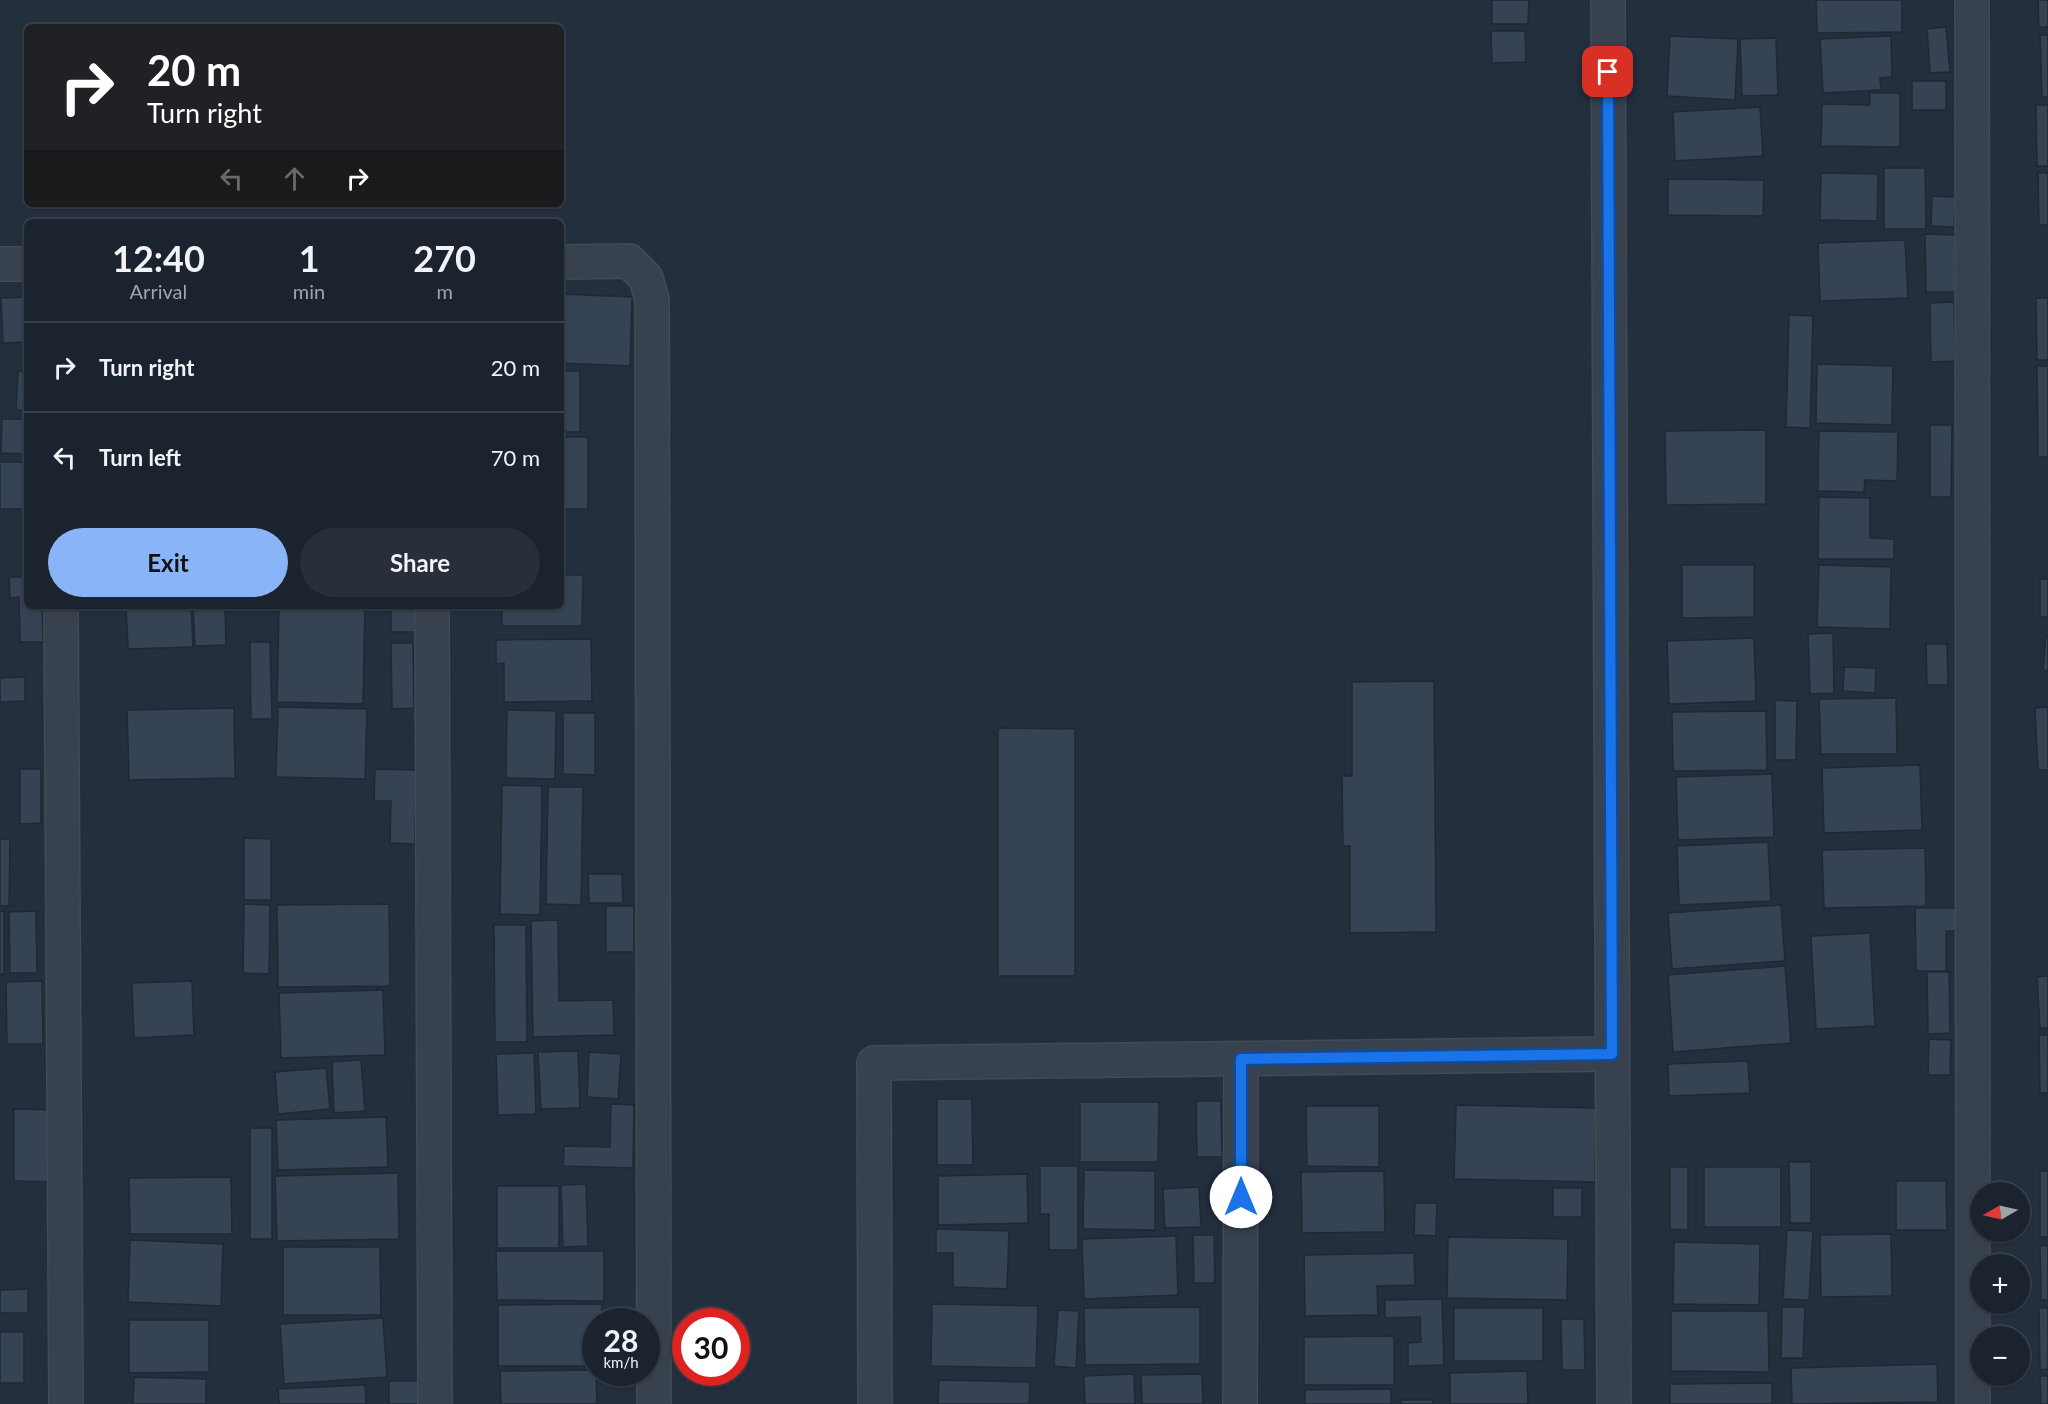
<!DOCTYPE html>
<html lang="en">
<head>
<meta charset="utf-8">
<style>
	body { margin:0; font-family:Lato,sans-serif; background:#282f3a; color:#f1f3f6; height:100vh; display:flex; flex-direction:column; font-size:22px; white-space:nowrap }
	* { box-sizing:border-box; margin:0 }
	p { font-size:20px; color:#a0a4aa }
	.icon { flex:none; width:33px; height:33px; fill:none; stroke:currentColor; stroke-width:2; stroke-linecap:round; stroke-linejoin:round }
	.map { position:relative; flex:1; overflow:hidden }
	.sheet { position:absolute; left:24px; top:219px; width:540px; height:390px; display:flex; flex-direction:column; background:#1b232e; border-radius:9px; box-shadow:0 2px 4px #0004,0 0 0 2px #39404a }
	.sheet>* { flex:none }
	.hud { position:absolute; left:24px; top:24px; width:540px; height:183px; border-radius:9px; box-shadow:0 2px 4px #0004,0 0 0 2px #39404a; background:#202124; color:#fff; overflow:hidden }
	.needle { width:39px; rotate:261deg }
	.buttons { position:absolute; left:1970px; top:1182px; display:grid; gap:12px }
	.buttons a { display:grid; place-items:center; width:60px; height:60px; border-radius:50%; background:#1b232e; box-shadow:0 2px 4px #0004,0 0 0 2px #39404a; font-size:30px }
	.speed { position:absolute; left:582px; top:1308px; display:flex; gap:12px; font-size:30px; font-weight:700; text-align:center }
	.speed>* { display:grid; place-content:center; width:78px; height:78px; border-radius:50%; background:#1b232e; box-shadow:0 2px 4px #0004,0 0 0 2px #39404a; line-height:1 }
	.speed small { font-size:15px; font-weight:400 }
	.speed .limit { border:9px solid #d22; background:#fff; color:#111 }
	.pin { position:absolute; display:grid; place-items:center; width:51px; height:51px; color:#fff; margin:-26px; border-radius:12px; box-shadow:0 3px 9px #0006 }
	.me { position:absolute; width:66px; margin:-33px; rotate:0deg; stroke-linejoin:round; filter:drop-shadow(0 0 4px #0008) }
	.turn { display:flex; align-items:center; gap:21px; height:126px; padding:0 24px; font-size:27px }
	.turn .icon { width:78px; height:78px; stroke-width:2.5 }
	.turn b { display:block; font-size:42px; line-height:51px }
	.lanes { display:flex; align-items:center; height:57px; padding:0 24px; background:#0003; justify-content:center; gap:30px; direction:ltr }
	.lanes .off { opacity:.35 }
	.eta { display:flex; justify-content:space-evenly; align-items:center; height:102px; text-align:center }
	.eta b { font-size:36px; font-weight:700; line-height:42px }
	.action { display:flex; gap:12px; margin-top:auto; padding:12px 24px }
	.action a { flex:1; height:69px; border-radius:36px; background:#8ab4f8; color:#111; font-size:24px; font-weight:700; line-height:69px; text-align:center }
	.action a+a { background:#282f3a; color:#f1f3f6 }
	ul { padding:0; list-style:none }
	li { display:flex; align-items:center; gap:18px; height:90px; padding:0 24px; border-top:2px solid #39404a }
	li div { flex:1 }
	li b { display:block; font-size:22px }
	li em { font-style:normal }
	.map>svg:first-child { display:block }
	.building { fill:#364354; stroke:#1f2835; stroke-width:1.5 }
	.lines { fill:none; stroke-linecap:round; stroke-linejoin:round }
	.minor-casing { stroke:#414a57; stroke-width:36 }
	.minor { stroke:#38414e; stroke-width:33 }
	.route-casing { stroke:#114b97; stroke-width:15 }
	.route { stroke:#1a73e8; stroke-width:10 }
</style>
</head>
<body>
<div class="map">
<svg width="2048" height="1404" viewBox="0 0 2048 1404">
	<rect width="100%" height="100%" fill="#242f3e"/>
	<g class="building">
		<path d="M1492 0H1529L1528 24H1492Z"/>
		<path d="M1816 0H1902V32L1817 33Z"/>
		<path d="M2038 0H2048V27H2039Z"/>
		<path d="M1946 27 1950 72 1930 73 1927 29Z"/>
		<path d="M1491 31H1525L1526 62 1492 63Z"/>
		<path d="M2040 35H2048V97H2042Z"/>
		<path d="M1670 36 1738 39 1735 100 1667 96Z"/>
		<path d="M1891 36 1892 77 1880 78 1881 90 1823 93 1820 39Z"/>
		<path d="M1776 38 1778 95 1742 96 1740 39Z"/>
		<rect x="1912" y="81" width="34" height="29"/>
		<path d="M1870 93H1900V147L1821 146 1822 104 1870 105Z"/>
		<path d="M2036 105H2048V166H2037Z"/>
		<path d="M1760 107 1763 156 1675 161 1673 112Z"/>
		<path d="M1884 168H1925L1926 229H1884Z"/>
		<path d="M1821 173 1878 174 1877 221 1820 220Z"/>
		<path d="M2038 173H2048V225H2039Z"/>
		<path d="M1668 179 1764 180 1763 216 1668 215Z"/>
		<path d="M1932 196 1955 197 1954 227 1931 226Z"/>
		<path d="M1925 234 1955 235V292H1926Z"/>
		<path d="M1905 240 1908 298 1820 301 1818 243Z"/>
		<path d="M561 294 632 297 630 366 561 363Z"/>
		<path d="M27 297V342L3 343 1 298Z"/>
		<path d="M2036 298H2048V360H2037Z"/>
		<path d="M1954 302 1955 361 1931 362 1930 303Z"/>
		<path d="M1789 315 1813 316 1810 428 1786 427Z"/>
		<path d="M1817 364 1893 366 1892 425 1816 423Z"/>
		<path d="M2037 366H2048V457H2038Z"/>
		<path d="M18 371 27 372V410H16Z"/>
		<rect x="561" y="371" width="19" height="61"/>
		<path d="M2 419H27V454L1 453Z"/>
		<path d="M1930 425H1952L1951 497H1930Z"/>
		<path d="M1766 430V504L1666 505 1665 431Z"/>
		<path d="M1819 431 1898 432 1897 481 1865 480 1864 492 1818 491Z"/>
		<rect x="561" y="437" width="27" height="72"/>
		<rect x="0" y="462" width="27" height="47"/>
		<path d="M1819 497 1870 498V538L1894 539V559H1818Z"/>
		<path d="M1682 565H1754V617L1682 618Z"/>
		<path d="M1819 565 1891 567 1890 629 1817 627Z"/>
		<path d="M561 575H583L582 626H502V606H561Z"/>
		<path d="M9 577H27V606H42L43 642H20L19 597 10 598Z"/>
		<rect x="2040" y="579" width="8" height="38"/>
		<path d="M126 606H191L193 647 128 649Z"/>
		<path d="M193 606H225L226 645 195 646Z"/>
		<path d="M279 606H365L363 704 277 702Z"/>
		<path d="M391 606H419L420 632H391Z"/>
		<path d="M1833 633 1834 693 1810 694 1808 634Z"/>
		<path d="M2046 635 2048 636V671L2043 670Z"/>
		<path d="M1754 638 1756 701 1669 704 1667 641Z"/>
		<path d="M591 639 592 701 504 702V663L496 664V640Z"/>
		<path d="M250 642H270L272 719H251Z"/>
		<path d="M391 643H413L414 708 392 709Z"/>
		<path d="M1926 644H1947L1948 685H1927Z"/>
		<path d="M1844 667 1876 668 1875 693 1843 691Z"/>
		<path d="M25 677V701L0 702V678Z"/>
		<path d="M1434 681 1436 932 1350 933V846H1343L1342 776H1352V682Z"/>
		<path d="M1896 698 1897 754H1821L1819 699Z"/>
		<path d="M1775 700 1797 701 1796 760H1775Z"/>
		<path d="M278 707 367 709 365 779 276 777Z"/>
		<path d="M2048 707V770H2038L2035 708Z"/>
		<path d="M234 708 235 778 129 780 127 710Z"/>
		<path d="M507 710 556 711 555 779 506 778Z"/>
		<path d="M1766 711 1767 770 1673 771 1672 712Z"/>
		<path d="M563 713H595V775L563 774Z"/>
		<path d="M998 728 1075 729V976H998Z"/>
		<path d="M1920 765 1922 830 1824 833 1822 768Z"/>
		<path d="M20 769H41V823L20 824Z"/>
		<path d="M375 769 416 770 415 844 390 843 391 801H374Z"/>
		<path d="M1772 774 1774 837 1678 840 1676 777Z"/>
		<path d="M502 785 542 786 540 915 500 914Z"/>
		<path d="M548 787H583L581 905 546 904Z"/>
		<path d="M244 838 271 839V900H244Z"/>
		<path d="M0 839H10L9 906H0Z"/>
		<path d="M1768 842 1771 901 1679 905 1677 846Z"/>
		<path d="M1925 848 1926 906 1824 908 1822 850Z"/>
		<path d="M588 874H622L623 903H589Z"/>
		<path d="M244 904 270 905 269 974 243 973Z"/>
		<path d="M389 904 390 986 278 987 277 905Z"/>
		<path d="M1781 905 1785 961 1672 969 1668 913Z"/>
		<rect x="606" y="906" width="28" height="46"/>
		<path d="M1915 908H1960L1961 931H1946V971H1916Z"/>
		<rect x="0" y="911" width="4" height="63"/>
		<path d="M36 911 37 973H10L9 912Z"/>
		<path d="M558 920 559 1001 613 1000 614 1035 533 1037 531 921Z"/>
		<path d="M494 925H526L527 1042H495Z"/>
		<path d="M1870 933 1875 1026 1816 1029 1811 936Z"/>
		<path d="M1785 966 1791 1043 1673 1052 1668 975Z"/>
		<path d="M1927 972H1949L1950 1033 1928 1034Z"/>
		<path d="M2048 976V1028H2040L2037 977Z"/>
		<path d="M42 981 43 1044H7L6 982Z"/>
		<path d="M192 981 194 1035 134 1038 132 983Z"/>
		<path d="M383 990 385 1055 281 1058 279 993Z"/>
		<path d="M2039 1035H2048V1093H2040Z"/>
		<path d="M1929 1039 1951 1040 1950 1075H1928Z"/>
		<path d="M578 1051 580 1108 541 1109 538 1052Z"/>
		<path d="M589 1052 621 1054 618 1099 587 1097Z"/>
		<path d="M534 1053 536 1114 498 1115 496 1054Z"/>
		<path d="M361 1060 365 1111 334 1113 332 1062Z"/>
		<path d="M1748 1061 1750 1093 1669 1096 1668 1064Z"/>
		<path d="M326 1068 330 1109 278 1114 275 1072Z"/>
		<path d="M937 1099H972L973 1165H937Z"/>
		<path d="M1196 1101H1221L1222 1157H1197Z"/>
		<path d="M1080 1102H1159L1158 1162H1080Z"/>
		<path d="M611 1104 634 1105 633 1168 563 1166 564 1146 610 1147Z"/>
		<path d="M1456 1105 1596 1108 1595 1182 1454 1179Z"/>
		<path d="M1306 1106H1379V1167L1307 1166Z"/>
		<path d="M14 1109 55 1110V1182L14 1181Z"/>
		<path d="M386 1117 388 1167 278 1170 276 1120Z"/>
		<rect x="250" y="1128" width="22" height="111"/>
		<path d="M1789 1162H1811V1223H1790Z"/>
		<path d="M1040 1166H1078V1250H1049V1214H1040Z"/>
		<path d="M1670 1167H1688V1230L1670 1229Z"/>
		<rect x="1704" y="1167" width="77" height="60"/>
		<path d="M1084 1170 1155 1171V1230L1083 1229Z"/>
		<path d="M1384 1171 1385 1232 1302 1233 1301 1172Z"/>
		<rect x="2040" y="1171" width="8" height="66"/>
		<path d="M398 1173 399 1239 277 1241 275 1176Z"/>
		<path d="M1027 1174 1028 1223 938 1225V1176Z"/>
		<path d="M231 1177 232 1234H130L129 1178Z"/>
		<path d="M1896 1181H1946L1947 1230H1896Z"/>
		<path d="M586 1184 588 1246 563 1247 561 1185Z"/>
		<rect x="497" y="1186" width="62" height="62"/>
		<path d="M1199 1187 1201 1227 1165 1228 1163 1189Z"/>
		<rect x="1553" y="1188" width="29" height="29"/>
		<path d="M1415 1203H1437L1436 1236 1414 1235Z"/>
		<path d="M936 1229 1009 1231 1007 1289 953 1287V1253H936Z"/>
		<path d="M1787 1230 1813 1231 1809 1300 1783 1299Z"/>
		<path d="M1891 1234 1892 1296 1821 1297 1820 1235Z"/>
		<path d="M1193 1235H1214L1215 1283H1194Z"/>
		<path d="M1176 1236 1178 1295 1084 1299 1082 1239Z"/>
		<path d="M1448 1237 1568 1239 1567 1300 1447 1298Z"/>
		<path d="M130 1240 223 1244 221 1306 128 1302Z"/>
		<path d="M1674 1242 1760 1244 1759 1305 1673 1304Z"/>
		<path d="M2048 1245V1300H2041L2040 1246Z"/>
		<path d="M283 1247H380L381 1315H283Z"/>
		<path d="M496 1251H604V1301L497 1300Z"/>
		<path d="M1414 1253 1415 1285 1377 1286 1378 1315 1305 1316 1304 1255Z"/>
		<path d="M28 1289V1313H0V1290Z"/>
		<path d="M1442 1299 1444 1365 1408 1366V1343L1421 1342 1420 1317 1385 1318V1300Z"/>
		<path d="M602 1304V1322H596V1366H498V1305Z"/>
		<path d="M932 1304 1038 1306 1036 1368 931 1366Z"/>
		<path d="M1200 1307V1364L1085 1365 1084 1308Z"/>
		<path d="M1782 1307H1805L1803 1358H1781Z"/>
		<rect x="1454" y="1308" width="89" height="53"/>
		<path d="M2039 1308H2048V1369L2040 1370Z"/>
		<path d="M1058 1310 1079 1311 1076 1368 1054 1366Z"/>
		<path d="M1671 1311H1768L1769 1372 1671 1371Z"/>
		<path d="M383 1318 387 1377 284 1384 280 1324Z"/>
		<path d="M1561 1319H1584L1585 1370H1562Z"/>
		<path d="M129 1320H209V1372L129 1373Z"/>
		<rect x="0" y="1332" width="24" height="51"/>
		<path d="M1394 1336V1385H1304V1337Z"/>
		<path d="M1937 1364 1938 1402 1792 1404 1791 1368Z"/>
		<path d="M596 1370 597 1404H501L500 1371Z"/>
		<path d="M1527 1371 1528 1404H1450V1373Z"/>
		<path d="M1134 1374 1135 1404H1085L1084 1376Z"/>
		<path d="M1202 1374 1203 1404H1142L1141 1375Z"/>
		<path d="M2040 1376H2048V1404H2041Z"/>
		<path d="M134 1377 206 1379V1404H133Z"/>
		<path d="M939 1380 1030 1382 1029 1404H938Z"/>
		<rect x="389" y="1381" width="29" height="23"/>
		<path d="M1772 1383V1404H1670V1384Z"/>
		<path d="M365 1385 366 1404H279L278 1389Z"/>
		<path d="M1391 1389V1404H1305V1390Z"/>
		<rect x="1401" y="1400" width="32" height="4"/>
	</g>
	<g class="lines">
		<g class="minor-casing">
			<g id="minor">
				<path d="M1608 0 1614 1404"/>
				<path d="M1972 0 1973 1404"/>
				<path d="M561 262 629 261 646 278 652 300 654 1404"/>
				<path d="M0 264H27"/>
				<path d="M61 606 66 1404"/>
				<path d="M432 606 435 1404"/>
				<path d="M875 1404 874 1063 1612 1054"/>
				<path d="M1240 1404 1241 1059"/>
			</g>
		</g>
		<use href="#minor" class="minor"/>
	</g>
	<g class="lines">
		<g class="route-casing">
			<path id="route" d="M1241 1197V1059L1612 1054 1608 72"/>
		</g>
		<use href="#route" class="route"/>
	</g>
</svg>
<div class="buttons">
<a><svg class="needle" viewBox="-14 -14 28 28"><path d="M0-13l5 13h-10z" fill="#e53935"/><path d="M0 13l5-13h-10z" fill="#a0a4aa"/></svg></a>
<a>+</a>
<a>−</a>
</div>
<div class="speed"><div>28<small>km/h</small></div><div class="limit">30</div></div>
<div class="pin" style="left:1608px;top:72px;background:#d93025"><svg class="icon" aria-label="arrive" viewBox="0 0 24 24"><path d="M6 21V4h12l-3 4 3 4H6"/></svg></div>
<svg class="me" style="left:1241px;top:1197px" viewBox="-20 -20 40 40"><circle r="19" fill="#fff"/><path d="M0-13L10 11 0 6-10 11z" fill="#1a73e8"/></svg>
<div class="hud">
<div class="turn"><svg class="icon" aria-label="right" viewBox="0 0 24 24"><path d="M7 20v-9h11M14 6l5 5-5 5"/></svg><div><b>20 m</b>Turn right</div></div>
<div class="lanes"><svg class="icon off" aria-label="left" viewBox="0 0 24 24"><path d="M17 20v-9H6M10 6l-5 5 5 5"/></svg><svg class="icon off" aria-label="ahead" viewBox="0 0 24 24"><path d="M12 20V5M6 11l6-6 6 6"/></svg><svg class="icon" aria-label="right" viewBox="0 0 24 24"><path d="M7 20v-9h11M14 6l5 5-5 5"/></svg></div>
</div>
<section class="sheet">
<div class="eta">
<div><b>12:40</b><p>Arrival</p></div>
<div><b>1</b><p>min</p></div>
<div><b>270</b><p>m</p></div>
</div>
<ul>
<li><svg class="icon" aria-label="right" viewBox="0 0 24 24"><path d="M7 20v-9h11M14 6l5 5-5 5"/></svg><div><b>Turn right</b></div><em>20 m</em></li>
<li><svg class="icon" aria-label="left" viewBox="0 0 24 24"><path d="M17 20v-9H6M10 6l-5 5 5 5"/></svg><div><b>Turn left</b></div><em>70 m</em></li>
</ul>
<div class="action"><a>Exit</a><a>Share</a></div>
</section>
</div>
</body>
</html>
